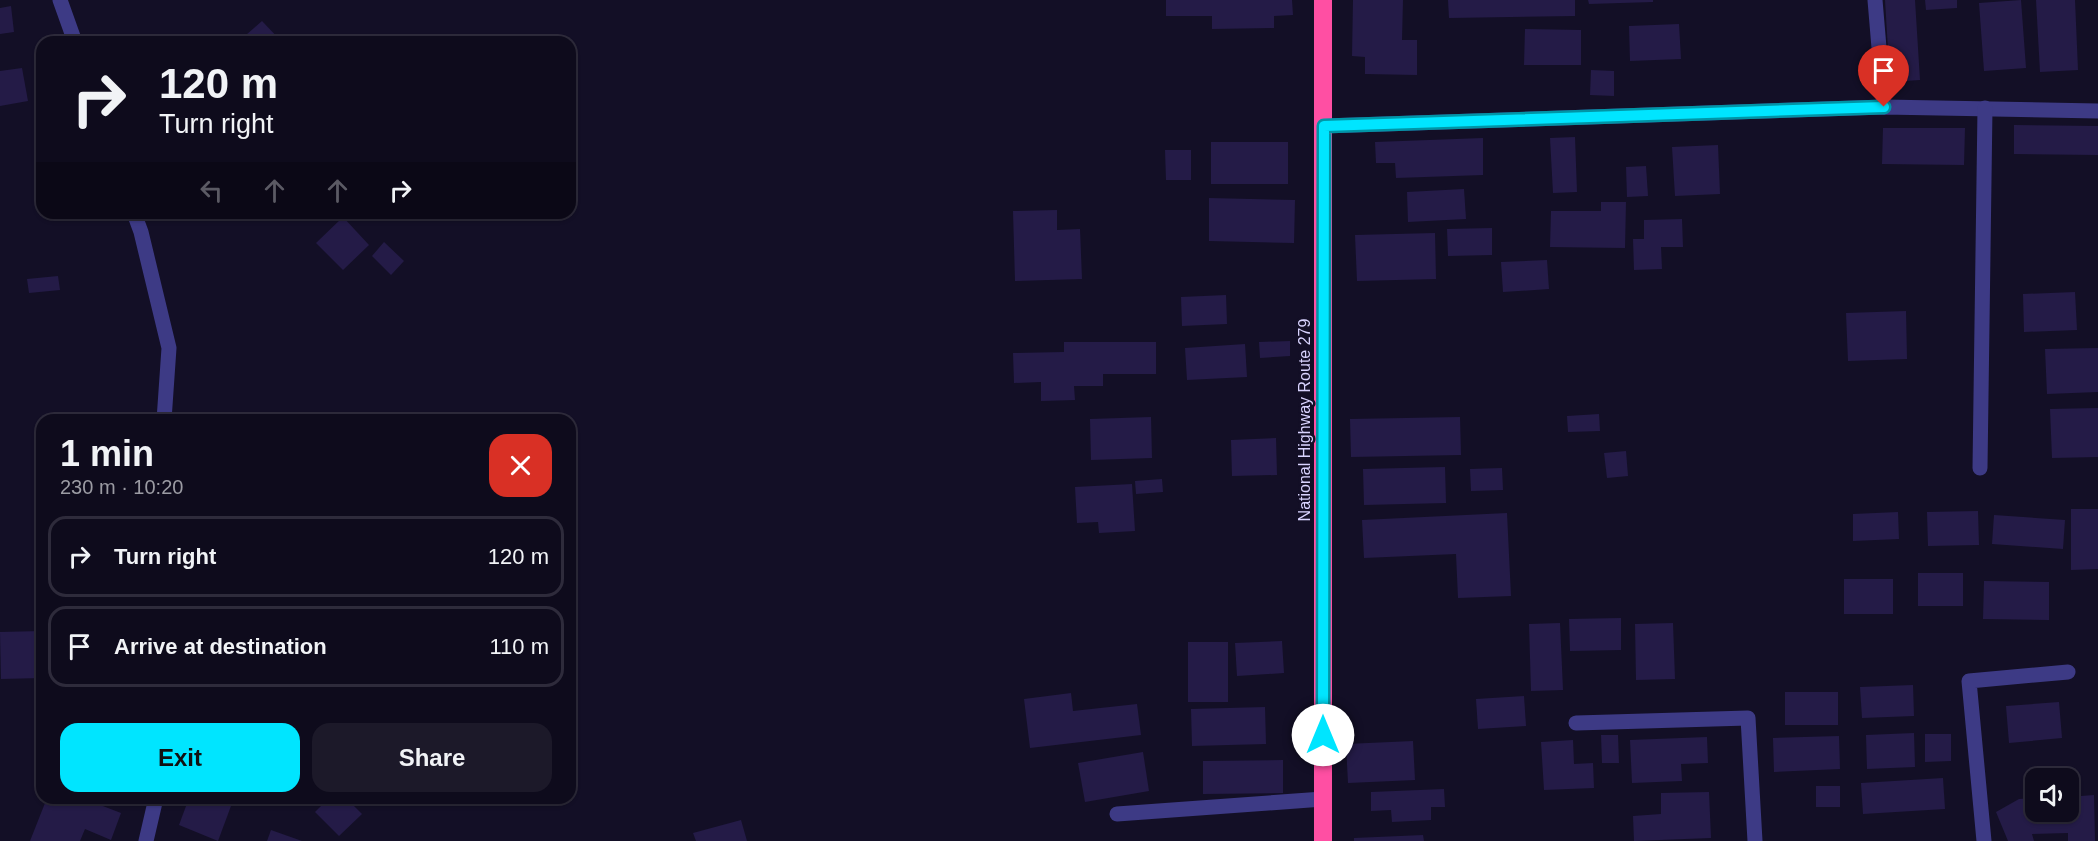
<!DOCTYPE html>
<html lang="en">
<head>
<meta charset="utf-8">
<style>
	body { margin:0; font-family:Helvetica,sans-serif; background:#1c1929; color:#f1f3f6; height:100vh; display:flex; flex-direction:column; font-size:22px; white-space:nowrap }
	* { box-sizing:border-box; margin:0 }
	p { font-size:20px; color:#9b9ba3 }
	.icon { flex:none; width:33px; height:33px; fill:none; stroke:currentColor; stroke-width:2; stroke-linecap:round; stroke-linejoin:round }
	.map { position:relative; flex:1; overflow:hidden }
	.side { position:absolute; left:36px; top:414px; width:540px; height:390px; display:flex; flex-direction:column; background:#0e0b1c; border-radius:18px; box-shadow:0 2px 4px #0004,0 0 0 2px #2e2b3b }
	.side>* { flex:none }
	.guide { position:absolute; left:36px; top:36px; width:540px; height:183px; border-radius:18px; box-shadow:0 2px 4px #0004,0 0 0 2px #2e2b3b; background:#0e0b1c; color:#f1f3f6; overflow:hidden }
	.tools { position:absolute; left:2025px; top:768px; display:grid; gap:12px }
	.tools a { display:grid; place-items:center; width:54px; height:54px; border-radius:12px; background:#0e0b1c; box-shadow:0 2px 4px #0004,0 0 0 2px #2e2b3b; font-size:30px }
	.pin { position:absolute; display:grid; place-items:center; width:51px; height:51px; color:#fff; margin:-62px -26px; border-radius:50% 50% 50% 0; rotate:-45deg; box-shadow:0 0 6px #0007 }
	.pin .icon { rotate:45deg }
	.me { position:absolute; width:66px; margin:-33px; rotate:0deg; stroke-linejoin:round; filter:drop-shadow(0 0 4px #0008) }
	.turn { display:flex; align-items:center; gap:21px; height:126px; padding:0 24px; font-size:27px }
	.turn .icon { width:78px; height:78px; stroke-width:2.5 }
	.turn b { display:block; font-size:42px; line-height:51px }
	.lanes { display:flex; align-items:center; height:57px; padding:0 24px; background:#0003; justify-content:center; gap:30px; direction:ltr }
	.lanes .off { opacity:.35 }
	.round { display:grid; place-items:center; flex:none; width:63px; height:63px; border-radius:18px; background:#1c1929 }
	.headline { display:flex; align-items:center; justify-content:space-between; height:102px; padding:0 24px }
	h1 { font-size:36px; font-weight:700; line-height:45px }
	.action { display:flex; gap:12px; margin-top:auto; padding:12px 24px }
	.action a { flex:1; height:69px; border-radius:18px; background:#00e5ff; color:#111; font-size:24px; font-weight:700; line-height:69px; text-align:center }
	.action a+a { background:#1c1929; color:#f1f3f6 }
	ul { padding:0; list-style:none }
	li { display:flex; align-items:center; gap:18px; height:81px; margin:0 12px 9px; padding:0 12px; border:3px solid #2e2b3b; border-radius:18px }
	li div { flex:1 }
	li b { display:block; font-size:22px }
	li em { font-style:normal }
	.map>svg:first-child { display:block }
	.building { fill:#241b47 }
	.lines { fill:none; stroke-linecap:round; stroke-linejoin:round }
	.minor { stroke:#3d3a85; stroke-width:15 }
	.highway { stroke:#ff4fa3; stroke-width:18 }
	.route-casing { stroke:#0095a6; stroke-width:15 }
	.route { stroke:#00e5ff; stroke-width:10 }
	.labels { text-anchor:middle; dominant-baseline:central; stroke-width:5; stroke-linejoin:round; paint-order:stroke }
	.street-label { font-size:16px; fill:#d9d4ff; stroke:#130f26 }
</style>
</head>
<body>
<div class="map">
<svg width="2098" height="841" viewBox="0 0 2098 841">
	<rect width="100%" height="100%" fill="#130f26"/>
	<g class="building">
		<path d="M1166 0H1292L1293 15 1274 16V28L1212 29V16H1166Z"/>
		<path d="M1353 0H1403L1402 40H1417V75L1365 74V57L1352 56Z"/>
		<path d="M1448 0H1575V16L1449 18Z"/>
		<path d="M1588 0H1653V2L1589 4Z"/>
		<path d="M1885 0H1915L1920 80 1890 82Z"/>
		<path d="M1925 0H1957V8L1926 10Z"/>
		<path d="M2021 0 2026 68 1984 71 1979 3Z"/>
		<path d="M2036 0H2075L2078 70 2040 72Z"/>
		<path d="M11 6 14 32 0 34V8Z"/>
		<path d="M262 21 282 42H238Z"/>
		<path d="M1679 24 1681 59 1630 61 1629 26Z"/>
		<path d="M1525 29 1581 30V65H1524Z"/>
		<path d="M22 68 28 101 0 106V71Z"/>
		<path d="M1591 70 1614 71V96L1590 95Z"/>
		<path d="M2014 125 2098 126V155L2014 154Z"/>
		<path d="M1883 128H1965L1964 165 1882 164Z"/>
		<path d="M1575 137 1577 192 1553 193 1550 138Z"/>
		<path d="M1483 138V175L1396 178 1395 163H1376L1375 142Z"/>
		<rect x="1211" y="142" width="77" height="42"/>
		<path d="M1718 145 1720 194 1675 196 1672 147Z"/>
		<path d="M1165 150H1191V180H1166Z"/>
		<path d="M1646 166 1648 196 1627 197 1626 167Z"/>
		<path d="M1464 189 1466 219 1408 222 1407 192Z"/>
		<path d="M1209 198 1295 200 1294 243 1209 241Z"/>
		<path d="M1601 202H1626L1625 248 1550 247 1551 211H1601Z"/>
		<path d="M1057 210V230L1080 229 1082 279 1015 281 1013 211Z"/>
		<path d="M343 217 369 245 343 270 316 243Z"/>
		<path d="M1682 219 1683 247H1661L1662 269 1634 270 1633 239H1644V220Z"/>
		<path d="M1492 228V255L1448 256 1447 229Z"/>
		<path d="M1435 233 1436 279 1357 281 1355 235Z"/>
		<path d="M384 242 404 261 391 275 372 256Z"/>
		<path d="M1547 260 1549 289 1503 292 1501 262Z"/>
		<path d="M58 276 60 290 29 293 27 279Z"/>
		<path d="M2075 292 2077 330 2024 332 2023 294Z"/>
		<path d="M1226 295 1227 324 1182 326 1181 297Z"/>
		<path d="M1906 311 1907 359 1848 361 1846 313Z"/>
		<path d="M1290 341V356L1260 358 1259 342Z"/>
		<path d="M1064 342H1156V374H1103V386H1074L1075 400 1041 401V382L1014 383 1013 353 1064 352Z"/>
		<path d="M1245 344 1247 377 1187 380 1185 348Z"/>
		<path d="M2098 348V392L2047 394 2045 349Z"/>
		<path d="M2098 408V457L2052 458 2050 409Z"/>
		<path d="M1599 414 1600 431 1568 432 1567 416Z"/>
		<path d="M1151 417 1152 458 1091 460 1090 419Z"/>
		<path d="M1460 417 1461 455 1351 457 1350 419Z"/>
		<path d="M1276 438 1277 475 1232 476 1231 440Z"/>
		<path d="M1626 451 1628 476 1607 478 1604 453Z"/>
		<path d="M1445 467 1446 503 1364 505 1363 469Z"/>
		<path d="M1502 468 1503 490 1471 491 1470 469Z"/>
		<path d="M1162 479 1163 492 1136 494 1135 481Z"/>
		<path d="M1132 484 1135 531 1099 533 1098 522 1077 523 1075 487Z"/>
		<path d="M2071 509H2098V569L2071 570Z"/>
		<path d="M1978 511 1979 545 1928 546 1927 512Z"/>
		<path d="M1898 512 1899 539 1853 541V514Z"/>
		<path d="M1507 513 1511 596 1458 598 1456 554 1364 558 1362 520Z"/>
		<path d="M1994 515 2065 520 2063 549 1992 544Z"/>
		<rect x="1918" y="573" width="45" height="33"/>
		<rect x="1844" y="579" width="49" height="35"/>
		<path d="M1984 581 2049 582V620L1983 619Z"/>
		<path d="M1621 618V650L1570 651 1569 619Z"/>
		<path d="M1560 623 1563 690 1531 691 1529 624Z"/>
		<path d="M1673 623 1675 679 1636 680 1635 624Z"/>
		<path d="M42 631V678L1 679 0 632Z"/>
		<path d="M1282 641 1284 673 1237 676 1235 643Z"/>
		<rect x="1188" y="642" width="40" height="60"/>
		<path d="M1913 685 1914 716 1862 718 1860 687Z"/>
		<rect x="1785" y="692" width="53" height="33"/>
		<path d="M1071 693 1073 711 1137 704 1141 735 1030 748 1024 699Z"/>
		<path d="M1524 696 1526 726 1478 729 1476 699Z"/>
		<path d="M2059 702 2062 738 2009 743 2006 706Z"/>
		<path d="M1265 707 1266 744 1192 746 1191 709Z"/>
		<path d="M1914 733 1915 767 1867 769 1866 735Z"/>
		<path d="M1925 734H1951V761L1925 762Z"/>
		<path d="M1601 735H1618L1619 763H1602Z"/>
		<path d="M1839 736 1840 769 1774 772 1773 738Z"/>
		<path d="M1707 737 1708 763 1681 764 1682 781 1632 783 1630 740Z"/>
		<path d="M1573 740 1574 764 1593 763 1594 788 1544 790 1541 742Z"/>
		<path d="M1413 741 1415 780 1348 783 1346 744Z"/>
		<path d="M1143 752 1149 791 1085 802 1078 763Z"/>
		<path d="M1283 760V793L1203 794V761Z"/>
		<path d="M1943 778 1945 809 1863 814 1861 783Z"/>
		<rect x="1816" y="786" width="24" height="21"/>
		<path d="M1444 789 1445 807H1431V820L1392 822 1391 810 1371 811V792Z"/>
		<path d="M1709 792 1711 838 1634 841 1633 816 1661 814V793Z"/>
		<path d="M2094 795 2095 841H2068V833L2032 834 2034 841H2008L1996 812 2019 799 2036 798V812H2068V797Z"/>
		<path d="M47 798H82L121 813 111 840 85 829 80 841H30Z"/>
		<path d="M189 798H210L231 806 218 841 179 825Z"/>
		<path d="M329 798H346L362 814 339 836 315 812Z"/>
		<path d="M741 820 747 841H696L693 833Z"/>
		<path d="M271 830 302 841H267Z"/>
		<path d="M1423 835 1424 841H1354V838Z"/>
	</g>
	<g class="lines">
		<g class="minor">
			<path d="M60 0 75 42"/>
			<path d="M1875 0 1884 107"/>
			<path d="M1324 126 1884 107 2098 111"/>
			<path d="M134 213 141 232 169 348 164 420"/>
			<path d="M1980 468 1985 108"/>
			<path d="M1576 723 1748 718 1755 841"/>
			<path d="M1117 814 1323 799"/>
			<path d="M146 841 156 798"/>
			<path d="M1984 841 1969 681 2068 672"/>
		</g>
		<path class="highway" d="M1323 841V0"/>
	</g>
	<g class="lines">
		<g class="route-casing">
			<path id="route" d="M1323 735 1324 126 1884 107"/>
		</g>
		<use href="#route" class="route"/>
	</g>
	<g class="labels">
		<g class="street-label">
			<text transform="translate(1304 420) rotate(-90)">National Highway Route 279</text>
		</g>
	</g>
</svg>
<div class="tools">
<a><svg class="icon" aria-label="sound" viewBox="0 0 24 24"><path d="M4 9h4l5-4v14l-5-4H4zM17 9q2 3 0 6"/></svg></a>
</div>
<div class="pin" style="left:1884px;top:107px;background:#d93025"><svg class="icon" aria-label="arrive" viewBox="0 0 24 24"><path d="M6 21V4h12l-3 4 3 4H6"/></svg></div>
<svg class="me" style="left:1323px;top:735px" viewBox="-20 -20 40 40"><circle r="19" fill="#fff"/><path d="M0-13L10 11 0 6-10 11z" fill="#00e5ff"/></svg>
<div class="guide">
<div class="turn"><svg class="icon" aria-label="right" viewBox="0 0 24 24"><path d="M7 20v-9h11M14 6l5 5-5 5"/></svg><div><b>120 m</b>Turn right</div></div>
<div class="lanes"><svg class="icon off" aria-label="left" viewBox="0 0 24 24"><path d="M17 20v-9H6M10 6l-5 5 5 5"/></svg><svg class="icon off" aria-label="ahead" viewBox="0 0 24 24"><path d="M12 20V5M6 11l6-6 6 6"/></svg><svg class="icon off" aria-label="ahead" viewBox="0 0 24 24"><path d="M12 20V5M6 11l6-6 6 6"/></svg><svg class="icon" aria-label="right" viewBox="0 0 24 24"><path d="M7 20v-9h11M14 6l5 5-5 5"/></svg></div>
</div>
<section class="side">
<div class="headline"><div><h1>1 min</h1><p>230 m · 10:20</p></div><a class="round" style="background:#d93025;color:#fff"><svg class="icon" aria-label="close" viewBox="0 0 24 24"><path d="M6 6l12 12M18 6L6 18"/></svg></a></div>
<ul>
<li><svg class="icon" aria-label="right" viewBox="0 0 24 24"><path d="M7 20v-9h11M14 6l5 5-5 5"/></svg><div><b>Turn right</b></div><em>120 m</em></li>
<li><svg class="icon" aria-label="arrive" viewBox="0 0 24 24"><path d="M6 21V4h12l-3 4 3 4H6"/></svg><div><b>Arrive at destination</b></div><em>110 m</em></li>
</ul>
<div class="action"><a>Exit</a><a>Share</a></div>
</section>
</div>
</body>
</html>
